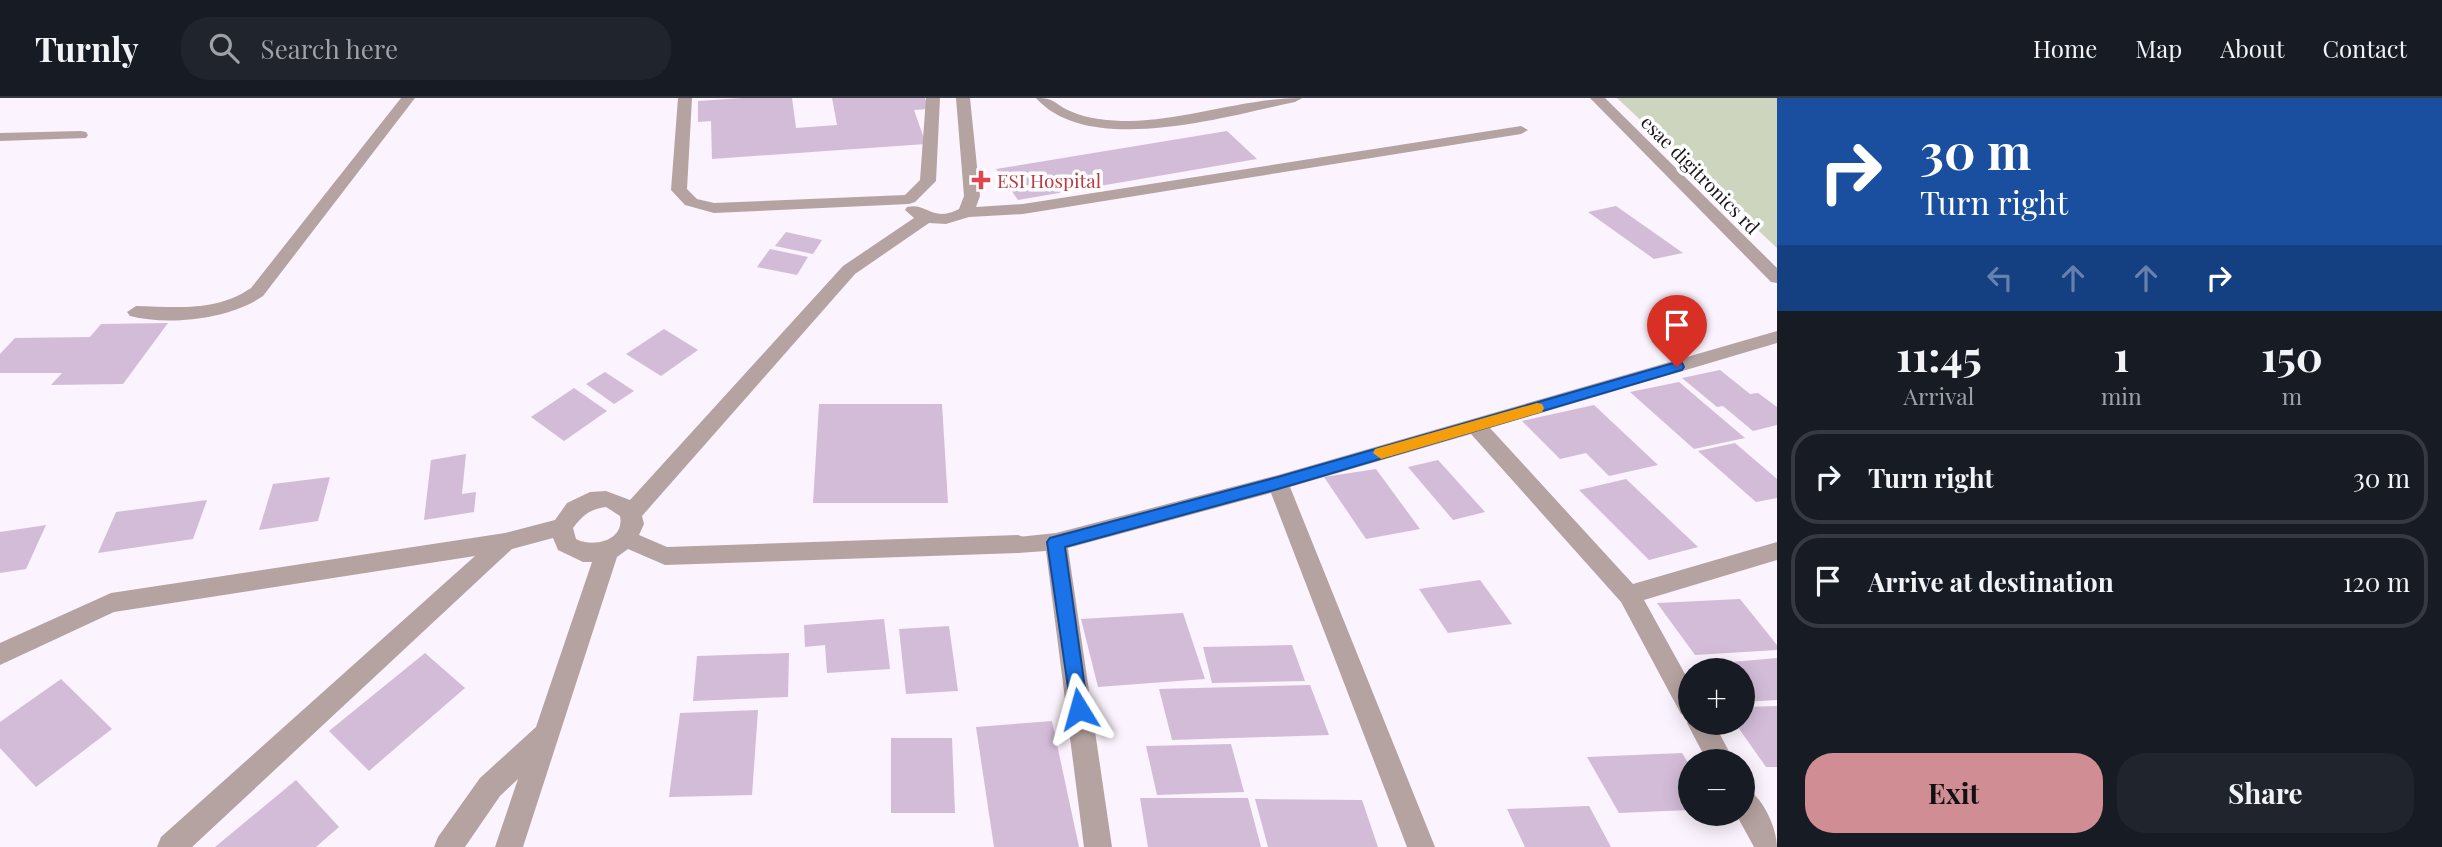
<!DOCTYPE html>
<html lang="en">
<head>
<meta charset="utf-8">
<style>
	body { margin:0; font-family:"Playfair Display",serif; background:#20242c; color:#f1f3f6; height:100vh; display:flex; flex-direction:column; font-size:26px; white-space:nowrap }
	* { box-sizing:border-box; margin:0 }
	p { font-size:23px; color:#9ea1a6 }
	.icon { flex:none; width:38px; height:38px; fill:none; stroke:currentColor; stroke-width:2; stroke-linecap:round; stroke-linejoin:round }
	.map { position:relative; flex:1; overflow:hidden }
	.details { display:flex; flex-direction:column; background:#171b24; width:665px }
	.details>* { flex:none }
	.guide { background:#1a4fa0; color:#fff; overflow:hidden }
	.tools { position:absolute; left:1678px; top:560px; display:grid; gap:14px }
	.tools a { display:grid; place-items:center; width:77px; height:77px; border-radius:50%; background:#171b24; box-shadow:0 4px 18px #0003; font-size:35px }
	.pin { position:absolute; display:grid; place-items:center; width:60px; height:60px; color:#fff; margin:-72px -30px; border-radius:50% 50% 50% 0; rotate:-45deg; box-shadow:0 0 7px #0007 }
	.pin .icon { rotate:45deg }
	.me { position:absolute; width:77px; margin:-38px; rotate:352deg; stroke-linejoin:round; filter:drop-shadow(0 0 5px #0008) }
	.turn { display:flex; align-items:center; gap:24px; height:147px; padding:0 28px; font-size:32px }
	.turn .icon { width:91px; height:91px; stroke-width:2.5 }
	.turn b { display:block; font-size:49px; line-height:60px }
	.lanes { display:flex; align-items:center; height:66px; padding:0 28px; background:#0003; justify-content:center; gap:35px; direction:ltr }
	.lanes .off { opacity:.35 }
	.eta { display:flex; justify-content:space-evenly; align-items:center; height:119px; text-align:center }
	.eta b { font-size:42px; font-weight:700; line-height:49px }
	.cta { display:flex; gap:14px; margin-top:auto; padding:14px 28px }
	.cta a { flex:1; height:80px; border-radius:28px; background:#d08d93; color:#111; font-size:28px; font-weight:700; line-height:80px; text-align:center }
	.cta a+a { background:#20242c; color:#f1f3f6 }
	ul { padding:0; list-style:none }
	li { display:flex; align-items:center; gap:21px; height:94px; margin:0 14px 10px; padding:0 14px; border:4px solid #363941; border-radius:28px }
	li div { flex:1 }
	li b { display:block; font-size:26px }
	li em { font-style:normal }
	header { display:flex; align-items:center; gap:42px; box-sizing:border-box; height:98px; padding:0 35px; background:#171b24; border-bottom:2px solid #363941 }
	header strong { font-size:33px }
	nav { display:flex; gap:38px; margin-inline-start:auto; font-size:24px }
	.search { width:490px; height:63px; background:#20242c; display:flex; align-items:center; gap:18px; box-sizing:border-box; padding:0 24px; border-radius:28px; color:#9ea1a6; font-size:26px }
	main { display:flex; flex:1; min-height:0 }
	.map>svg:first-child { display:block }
	.green { fill:#cdd5bf }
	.building { fill:#d3bcd8 }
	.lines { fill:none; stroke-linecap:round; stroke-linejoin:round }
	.service { fill:#b5a3a1; fill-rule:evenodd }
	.minor { fill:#b5a3a1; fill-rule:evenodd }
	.route { fill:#1a73e8; stroke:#114b97; stroke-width:2 }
	.slow { fill:#f59e0b }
	.health-dot { fill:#e0444e; stroke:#fff; stroke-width:2.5 }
	.labels { text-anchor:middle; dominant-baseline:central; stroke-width:7; stroke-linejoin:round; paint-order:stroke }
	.far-street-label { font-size:19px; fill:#19121b; stroke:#fff }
	.far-health-label { font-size:19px; fill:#be3a42; stroke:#fff; text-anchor:start }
</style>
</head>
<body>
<header>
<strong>Turnly</strong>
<div class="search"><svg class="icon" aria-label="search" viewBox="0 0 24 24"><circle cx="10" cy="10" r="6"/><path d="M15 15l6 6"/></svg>Search here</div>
<nav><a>Home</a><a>Map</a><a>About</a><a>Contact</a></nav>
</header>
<main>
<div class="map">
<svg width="1777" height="749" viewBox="0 0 1777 749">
	<rect width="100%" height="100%" fill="#fbf3fd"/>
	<path class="green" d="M1617 0H1777V150Z"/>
	<g class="building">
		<path d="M742 0H792L796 30 837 27 832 0H925L929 11 914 12 926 46 712 61 711 23 698 24V3Z"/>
		<path d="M1227 33 1257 61 1018 102 996 71Z"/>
		<path d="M1616 108 1683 155 1654 161 1588 114Z"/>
		<path d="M786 134 822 142 813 156 775 148Z"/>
		<path d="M770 151 808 159 797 177 757 169Z"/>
		<path d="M168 225 123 286 51 287 62 275H0V256L15 240 90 239 101 226Z"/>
		<path d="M664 231 698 252 661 278 626 256Z"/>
		<path d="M1720 272 1750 296 1758 295 1777 309V327L1753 333 1723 308 1717 309 1682 280Z"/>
		<path d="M605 274 634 293 614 306 586 286Z"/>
		<path d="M1679 284 1745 340 1694 351 1630 294Z"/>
		<path d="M574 290 607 313 564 343 531 319Z"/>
		<path d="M819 306H942L948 405H813Z"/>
		<path d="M1594 307 1658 367 1609 378 1586 355 1560 361 1522 323Z"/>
		<path d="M1735 345 1777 381V400L1756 404 1698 353Z"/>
		<path d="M466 356 462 396 476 394 474 414 424 422 431 362Z"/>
		<path d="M1438 362 1485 414 1453 422 1408 369Z"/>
		<path d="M1376 371 1420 431 1366 441 1324 379Z"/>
		<path d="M330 379 318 423 259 432 273 386Z"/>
		<path d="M1626 381 1698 449 1649 462 1579 392Z"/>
		<path d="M207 402 193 441 98 455 116 414Z"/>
		<path d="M46 427 26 471 0 475V434Z"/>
		<path d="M1480 482 1512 526 1448 535 1419 491Z"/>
		<path d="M1740 501 1777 547V552L1695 557 1657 505Z"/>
		<path d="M1183 515 1205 581 1098 589 1081 521Z"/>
		<path d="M884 521 890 571 827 575 825 547 805 549 804 527Z"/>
		<path d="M949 528 958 593 906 596 899 531Z"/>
		<path d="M1292 547 1305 583 1212 585 1203 549Z"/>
		<path d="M425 555 465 590 369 673 329 633Z"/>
		<path d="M789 555 788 599 693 603 697 558Z"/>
		<path d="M1777 560V602L1743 604V572H1714L1709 566Z"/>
		<path d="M61 581 112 631 36 689 0 650V624Z"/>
		<path d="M1310 587 1329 637 1172 642 1159 591Z"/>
		<path d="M1777 608V669H1766L1735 625H1743V609Z"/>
		<path d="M758 612 752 697 669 699 680 615Z"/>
		<path d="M1052 623 1079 749H994L976 629Z"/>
		<path d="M891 640H952L955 715H891Z"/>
		<path d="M1231 646 1244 694 1157 697 1146 648Z"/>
		<path d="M1682 655 1690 668V712L1619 715 1587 659Z"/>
		<path d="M296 682 339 729 316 749H215Z"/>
		<path d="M1140 700H1248L1261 749H1148Z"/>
		<path d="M1255 701 1362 702 1378 749H1268Z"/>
		<path d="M1589 708 1611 749H1525L1507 711Z"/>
	</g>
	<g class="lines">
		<g class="service">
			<path d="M401 0H415L263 198C230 221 169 228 130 218L127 214 136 208C177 209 216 214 251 190Z"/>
			<path d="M678 0H692L687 91 697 101 714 105 905 97 920 82 926 0H940L936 83 915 104 909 106 714 115 685 107 671 92Z"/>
			<path d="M956 0H970L980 98 976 109 1023 106 1521 28 1528 32 1521 36 1023 116 969 119 946 126 929 125 855 176 642 418 644 426 639 437 667 449 1018 437 1026 440 1029 446 1026 452 1018 455 665 467 628 451 617 459 523 749H495L518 681 500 698 465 749H434L438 739 480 680 536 629 592 464H583L558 452 553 440 512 451 192 749H157L161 739 475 458 114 514 0 567V545L111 495 505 435 555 422 567 405 590 394 606 393 630 402 843 168 914 120 905 112 907 109C927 104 932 125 959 111L964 98ZM606 409 620 418C625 443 593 450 576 441L573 430C583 417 590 411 606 409Z"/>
			<path d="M1036 0C1056 0 1054 6 1070 13 1087 21 1110 23 1129 23 1188 22 1244 0 1302 0L1295 4C1228 18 1089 60 1036 0Z"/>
		</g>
		<g class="minor">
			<path d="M1590 0H1605L1777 170V185L1771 184Z"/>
			<path d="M81 33 86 34 88 37 86 40 0 43V35Z"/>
			<path d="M1777 233V245L1490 330 1633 486 1777 444V462L1644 502 1690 585V625H1714L1734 663H1707L1687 625 1690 619 1681 616 1621 504 1471 336 1290 389 1435 749H1407L1271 395 1068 450 1112 749H1084L1046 453 1018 455 1010 452 1007 446 1010 440 1056 435 1278 377Z"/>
			<path d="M1743 689C1762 696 1777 730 1777 749H1754L1736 716H1743Z"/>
		</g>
	</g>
	<path class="route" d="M1677 264 1682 265 1684 269 1682 272 1278 391 1065 449 1088 611 1086 617 1079 619 1072 617 1047 444 1050 440 1278 379Z"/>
	<path class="slow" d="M1537 305 1542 306 1544 310 1542 314 1381 361 1373 355 1375 351Z"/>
	<path class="health-dot" d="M977.5 71.5h7v7h7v7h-7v7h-7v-7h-7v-7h7z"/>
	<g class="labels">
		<g class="far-street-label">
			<text transform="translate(1701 76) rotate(45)">esae digitronics rd</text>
		</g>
		<g class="far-health-label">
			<text x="997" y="82">ESI Hospital</text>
		</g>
	</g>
</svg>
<div class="tools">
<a>+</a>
<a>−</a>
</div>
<div class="pin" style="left:1677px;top:269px;background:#d93025"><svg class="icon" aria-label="arrive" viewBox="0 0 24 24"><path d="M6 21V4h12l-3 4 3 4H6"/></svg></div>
<svg class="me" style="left:1079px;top:611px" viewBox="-20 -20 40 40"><path d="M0-17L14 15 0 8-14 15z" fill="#1a73e8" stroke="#fff" stroke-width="4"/></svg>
</div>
<section class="details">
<div class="guide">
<div class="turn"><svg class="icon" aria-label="right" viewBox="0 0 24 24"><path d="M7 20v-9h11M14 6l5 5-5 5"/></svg><div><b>30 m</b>Turn right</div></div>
<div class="lanes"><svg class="icon off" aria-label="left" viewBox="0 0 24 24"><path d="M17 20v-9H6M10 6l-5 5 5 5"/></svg><svg class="icon off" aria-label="ahead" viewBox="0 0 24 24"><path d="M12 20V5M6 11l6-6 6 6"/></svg><svg class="icon off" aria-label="ahead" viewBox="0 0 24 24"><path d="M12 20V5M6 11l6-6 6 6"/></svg><svg class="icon" aria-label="right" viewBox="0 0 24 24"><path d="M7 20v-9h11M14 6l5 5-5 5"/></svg></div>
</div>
<div class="eta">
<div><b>11:45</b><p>Arrival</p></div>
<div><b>1</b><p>min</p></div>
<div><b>150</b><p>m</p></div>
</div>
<ul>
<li><svg class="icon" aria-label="right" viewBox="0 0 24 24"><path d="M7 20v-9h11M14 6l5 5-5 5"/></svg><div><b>Turn right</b></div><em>30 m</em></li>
<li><svg class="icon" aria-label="arrive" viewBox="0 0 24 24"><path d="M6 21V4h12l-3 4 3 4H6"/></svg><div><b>Arrive at destination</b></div><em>120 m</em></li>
</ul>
<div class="cta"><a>Exit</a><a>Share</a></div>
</section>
</main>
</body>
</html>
